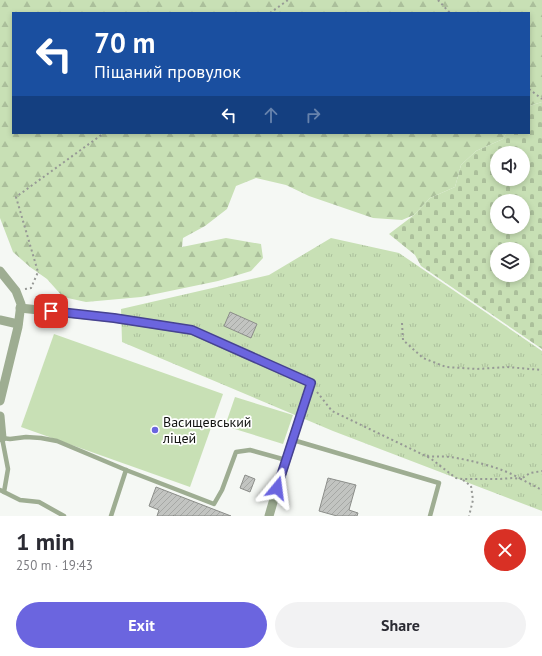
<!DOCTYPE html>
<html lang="en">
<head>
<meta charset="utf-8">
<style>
	body { margin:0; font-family:"PT Sans",sans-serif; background:#f2f2f3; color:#2b2b33; height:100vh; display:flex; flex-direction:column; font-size:15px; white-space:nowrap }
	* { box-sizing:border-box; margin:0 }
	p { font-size:13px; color:#7c7c81 }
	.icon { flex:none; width:22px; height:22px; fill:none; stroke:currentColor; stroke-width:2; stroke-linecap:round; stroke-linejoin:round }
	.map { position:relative; height:516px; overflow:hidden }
	.details { display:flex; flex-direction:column; background:#fff; flex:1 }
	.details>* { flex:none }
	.top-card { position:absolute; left:12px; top:12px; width:518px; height:122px; border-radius:0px; box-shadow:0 2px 6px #0003; background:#1a4fa0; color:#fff; overflow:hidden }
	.buttons { position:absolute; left:490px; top:146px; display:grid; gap:8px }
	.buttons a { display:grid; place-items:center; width:40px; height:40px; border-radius:50%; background:#fff; box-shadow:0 2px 6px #0003; font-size:20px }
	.pin { position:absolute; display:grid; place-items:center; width:34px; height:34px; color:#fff; margin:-17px; border-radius:8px; box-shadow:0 2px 6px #0006 }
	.me { position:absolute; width:44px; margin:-22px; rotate:16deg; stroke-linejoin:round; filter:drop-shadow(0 0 3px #0008) }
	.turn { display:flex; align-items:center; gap:14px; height:84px; padding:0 16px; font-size:18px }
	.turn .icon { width:52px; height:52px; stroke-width:2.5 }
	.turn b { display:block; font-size:28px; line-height:34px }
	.lanes { display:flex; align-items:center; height:38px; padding:0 16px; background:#0003; justify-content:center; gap:20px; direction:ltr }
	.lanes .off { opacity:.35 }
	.round { display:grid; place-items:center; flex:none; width:42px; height:42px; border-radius:21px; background:#f2f2f3 }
	.headline { display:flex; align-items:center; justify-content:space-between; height:68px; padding:0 16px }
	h1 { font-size:24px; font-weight:700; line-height:30px }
	.primary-button { display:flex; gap:8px; margin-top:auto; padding:8px 16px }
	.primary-button a { flex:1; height:46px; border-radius:24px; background:#6b65df; color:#fff; font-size:16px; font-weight:700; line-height:46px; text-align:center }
	.primary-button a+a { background:#f2f2f3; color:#2b2b33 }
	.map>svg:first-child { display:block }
	.grass { fill:url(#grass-tufts) }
	.forest { fill:url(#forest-firs) }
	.cemetery { fill:url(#cemetery-stones); fill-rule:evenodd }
	.green { fill:#c8e0b5 }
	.building { fill:url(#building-hatch); stroke:#8b8d89 }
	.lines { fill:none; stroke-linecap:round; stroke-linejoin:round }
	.path { stroke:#969895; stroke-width:2; stroke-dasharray:2 3; stroke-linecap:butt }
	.service { stroke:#9ead92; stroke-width:4.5 }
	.minor { stroke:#9ead92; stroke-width:9 }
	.route-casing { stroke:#464291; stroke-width:10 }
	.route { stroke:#6b65df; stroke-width:7 }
	.poi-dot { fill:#6b65df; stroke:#fff; stroke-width:1.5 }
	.labels { text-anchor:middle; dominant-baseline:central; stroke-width:3.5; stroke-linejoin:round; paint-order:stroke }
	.poi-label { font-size:14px; fill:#131412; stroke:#fff; text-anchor:start }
</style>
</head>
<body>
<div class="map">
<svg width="542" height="516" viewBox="0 0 542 516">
	<defs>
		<pattern id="grass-tufts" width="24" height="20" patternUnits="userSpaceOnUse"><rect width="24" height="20" fill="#c8e0b5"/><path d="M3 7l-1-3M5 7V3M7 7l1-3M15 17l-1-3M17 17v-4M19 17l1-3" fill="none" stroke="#abbf9b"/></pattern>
		<pattern id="forest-firs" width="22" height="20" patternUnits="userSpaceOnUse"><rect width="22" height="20" fill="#c8e0b5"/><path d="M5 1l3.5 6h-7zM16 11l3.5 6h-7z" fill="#abbf9b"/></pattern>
		<pattern id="cemetery-stones" width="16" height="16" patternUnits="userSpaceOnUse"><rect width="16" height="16" fill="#c8e0b5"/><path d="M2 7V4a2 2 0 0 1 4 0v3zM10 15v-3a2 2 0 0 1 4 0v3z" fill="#abbf9b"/></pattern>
		<pattern id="building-hatch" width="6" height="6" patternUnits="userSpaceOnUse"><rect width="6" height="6" fill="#c2c4c1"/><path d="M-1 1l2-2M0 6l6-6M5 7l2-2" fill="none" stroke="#a6a8a5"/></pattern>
	</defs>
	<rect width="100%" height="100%" fill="#f5f8f4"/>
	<path class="grass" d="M331 238 399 253 542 351V511L333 431 122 342 121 309 269 275Z"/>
	<path class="forest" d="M0 0H542V102L529 106V13H13V133H506L503 139 476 151 461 165 455 187 430 198 414 215 402 220 373 218 309 196 286 185 256 178 236 186 227 209 205 226 183 238 182 247 226 238 261 244 263 258 251 271 218 281 141 297 86 302 63 297 47 279 30 267 13 252 0 218Z"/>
	<path class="cemetery" d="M542 102V349L421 266 415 255 389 234 414 215 430 198 455 187 461 165 476 151 503 139 506 133H529V106ZM497 153H523V179H497ZM497 201H523V227H497ZM497 249H523V275H497Z"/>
	<g class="green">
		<path d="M54 334 223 394 190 487 21 427Z"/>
		<path d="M235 397 293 415 283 444 225 426Z"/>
	</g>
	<g class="building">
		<path d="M230 312 257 324 251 338 224 326Z"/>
		<path d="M245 475 255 479 250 492 240 488Z"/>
		<path d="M328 478 356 485 349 510 358 513 357 516H337L319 511Z"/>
		<path d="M156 487 231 516H176L174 515 173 516H157L159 510 149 506Z"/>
	</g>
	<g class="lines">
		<g class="path">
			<path d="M438 0 450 13"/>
			<path d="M270 13 288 0"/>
			<path d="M529 89 542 99"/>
			<path d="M25 289 31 288 38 272 16 197 104 133"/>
			<path d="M402 323 403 340 423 358 446 367 477 369 507 367 542 370"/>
			<path d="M317 392 332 411 430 458 456 478 462 479H500L513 478 521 479 542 490"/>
			<path d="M427 456C435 457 442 456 450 457 471 460 503 468 521 479L530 473 542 471"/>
			<path d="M463 480 471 486 473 500 469 516"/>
		</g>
		<g class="service">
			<path d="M293 440 439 483 430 516"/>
			<path d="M0 490 20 500 39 502 64 516"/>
			<path d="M4 492 8 469 2 438 10 439 26 437 41 438 57 441 126 470 214 504 222 490 236 452 250 450 286 460"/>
			<path d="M111 516 126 470"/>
		</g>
		<g class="minor">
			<path d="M0 271 16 291 21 304 18 327 0 401"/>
			<path d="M20 308 114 318 191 330 311 383C297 427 282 471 269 516"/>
			<path d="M0 320 18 324"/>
			<path d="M0 416 2 438 0 434"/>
		</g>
	</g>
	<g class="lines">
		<g class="route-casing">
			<path id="route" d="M51 311 114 318 192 330 311 383 277 488"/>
		</g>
		<use href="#route" class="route"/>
	</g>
	<circle class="poi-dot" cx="155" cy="430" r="4"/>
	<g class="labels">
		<g class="poi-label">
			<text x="163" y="422">Васищевський<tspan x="163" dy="16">ліцей</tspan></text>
		</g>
	</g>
</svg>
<div class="buttons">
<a><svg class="icon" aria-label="sound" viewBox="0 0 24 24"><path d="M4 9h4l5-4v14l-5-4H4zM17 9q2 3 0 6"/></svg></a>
<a><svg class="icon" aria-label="search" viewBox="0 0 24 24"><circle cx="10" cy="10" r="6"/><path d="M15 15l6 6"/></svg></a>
<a><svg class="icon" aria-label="layers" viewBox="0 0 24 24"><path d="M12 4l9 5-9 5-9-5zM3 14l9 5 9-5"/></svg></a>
</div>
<div class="pin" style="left:51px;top:311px;background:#d93025"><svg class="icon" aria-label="arrive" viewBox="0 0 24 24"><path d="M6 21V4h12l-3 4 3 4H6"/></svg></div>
<svg class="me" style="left:277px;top:488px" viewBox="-20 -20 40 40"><path d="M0-17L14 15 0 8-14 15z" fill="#6b65df" stroke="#fff" stroke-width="4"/></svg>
<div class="top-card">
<div class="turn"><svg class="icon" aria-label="left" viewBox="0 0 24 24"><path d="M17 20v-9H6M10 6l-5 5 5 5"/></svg><div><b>70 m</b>Піщаний провулок</div></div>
<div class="lanes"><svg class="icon" aria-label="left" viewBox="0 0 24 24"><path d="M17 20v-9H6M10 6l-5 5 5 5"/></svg><svg class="icon off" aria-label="ahead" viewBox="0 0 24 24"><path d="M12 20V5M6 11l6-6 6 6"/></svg><svg class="icon off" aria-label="right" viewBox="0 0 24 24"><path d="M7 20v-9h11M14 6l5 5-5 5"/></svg></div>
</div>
</div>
<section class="details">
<div class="headline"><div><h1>1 min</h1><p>250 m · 19:43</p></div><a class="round" style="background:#d93025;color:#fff"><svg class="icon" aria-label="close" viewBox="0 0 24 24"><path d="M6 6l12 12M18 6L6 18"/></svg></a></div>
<div class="primary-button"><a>Exit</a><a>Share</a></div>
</section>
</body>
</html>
